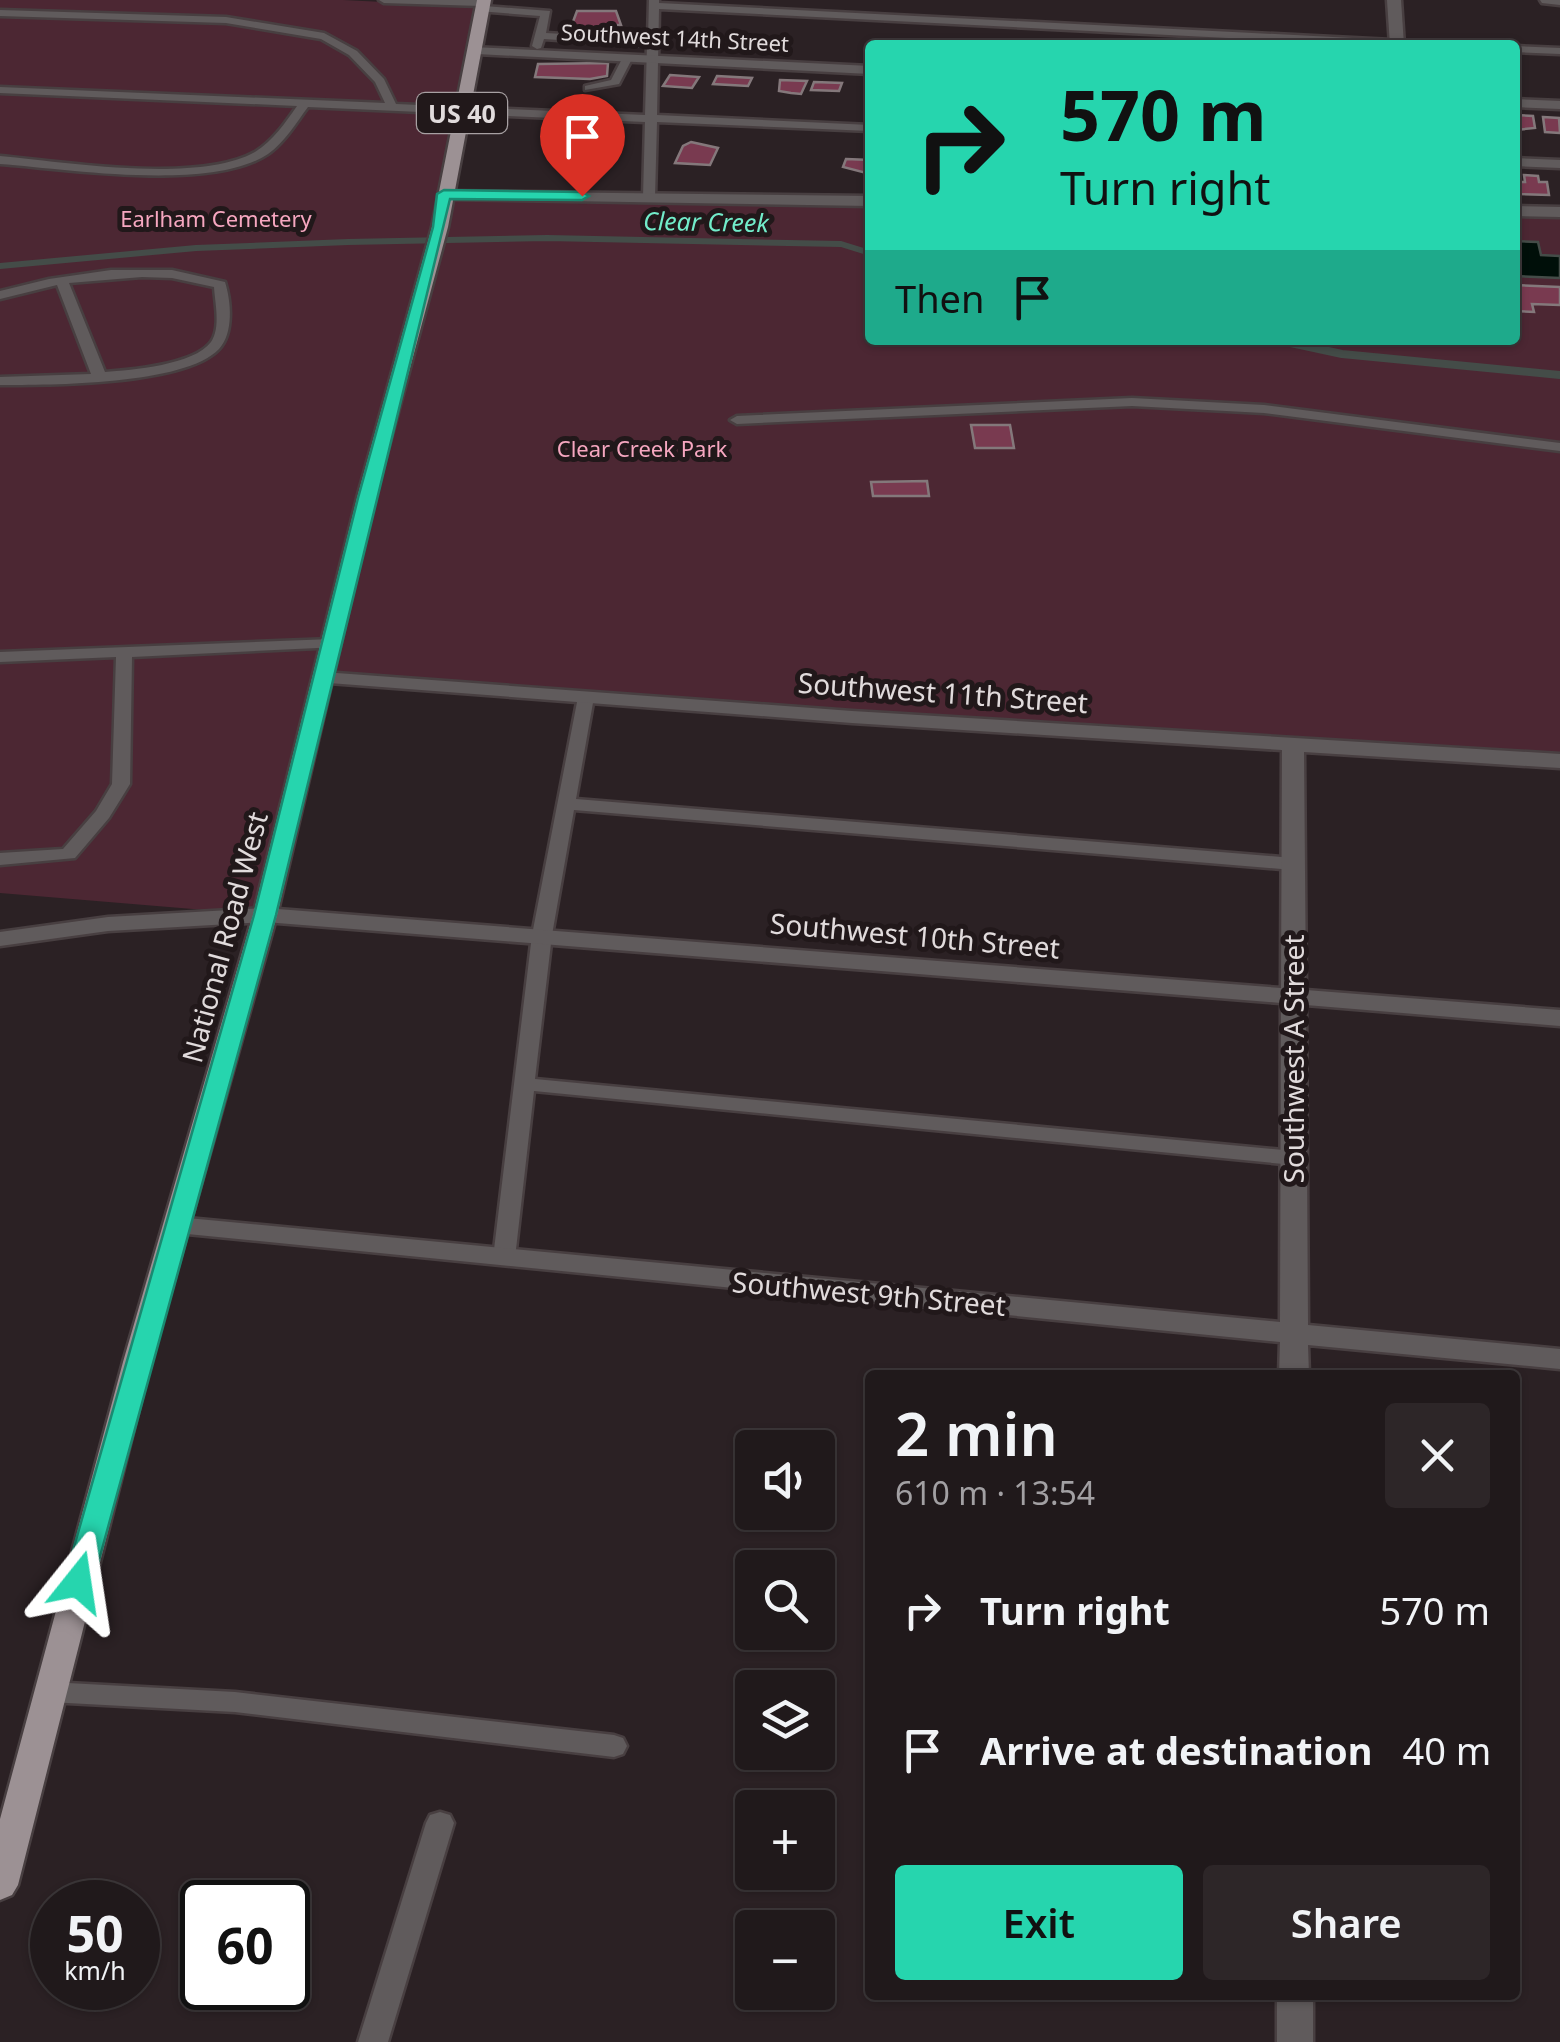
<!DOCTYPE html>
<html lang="en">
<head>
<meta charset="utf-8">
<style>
	body { margin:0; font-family:"Noto Sans",sans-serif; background:#2d2628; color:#f1f3f6; height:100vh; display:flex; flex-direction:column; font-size:38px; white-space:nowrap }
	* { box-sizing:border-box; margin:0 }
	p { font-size:32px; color:#a2a0a3 }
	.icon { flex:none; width:55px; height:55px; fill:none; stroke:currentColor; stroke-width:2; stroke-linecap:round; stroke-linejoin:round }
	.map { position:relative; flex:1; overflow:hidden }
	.details { position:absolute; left:865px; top:1370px; width:655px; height:630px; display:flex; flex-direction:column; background:#20191b; border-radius:10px; box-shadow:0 2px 8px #0004,0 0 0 2px #3d383a }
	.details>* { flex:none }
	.hud { position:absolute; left:865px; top:40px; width:655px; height:305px; border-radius:10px; box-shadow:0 2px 8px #0004,0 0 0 2px #3d383a; background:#26d5ae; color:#111; overflow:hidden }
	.tools { position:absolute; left:735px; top:1430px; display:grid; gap:20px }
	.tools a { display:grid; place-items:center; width:100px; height:100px; border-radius:10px; background:#20191b; box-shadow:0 2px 8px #0004,0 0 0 2px #3d383a; font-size:50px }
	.speed { position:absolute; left:30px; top:1880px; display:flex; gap:20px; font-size:50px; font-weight:700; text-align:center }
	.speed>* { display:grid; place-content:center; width:130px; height:130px; border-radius:50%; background:#20191b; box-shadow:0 2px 8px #0004,0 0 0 2px #3d383a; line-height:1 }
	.speed small { font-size:25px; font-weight:400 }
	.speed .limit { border:5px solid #111; border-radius:15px; background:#fff; color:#111 }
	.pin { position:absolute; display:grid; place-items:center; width:85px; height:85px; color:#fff; margin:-102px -42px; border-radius:50% 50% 50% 0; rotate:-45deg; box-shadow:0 0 10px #0007 }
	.pin .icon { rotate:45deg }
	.me { position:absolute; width:110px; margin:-55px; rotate:15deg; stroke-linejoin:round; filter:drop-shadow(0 0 8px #0008) }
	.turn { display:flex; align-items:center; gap:35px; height:210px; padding:0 30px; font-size:45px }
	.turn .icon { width:130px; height:130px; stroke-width:2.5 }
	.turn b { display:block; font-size:70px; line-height:85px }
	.then { display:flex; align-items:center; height:95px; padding:0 30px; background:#0003; gap:20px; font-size:38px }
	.round { display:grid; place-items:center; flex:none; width:105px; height:105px; border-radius:10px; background:#2d2628 }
	.overview { display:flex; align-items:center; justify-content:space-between; height:170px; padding:0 30px }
	h1 { font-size:60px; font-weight:600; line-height:75px }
	.action { display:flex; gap:20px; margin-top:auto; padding:20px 30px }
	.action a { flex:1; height:115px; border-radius:10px; background:#26d5ae; color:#111; font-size:40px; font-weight:600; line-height:115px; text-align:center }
	.action a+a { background:#2d2628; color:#f1f3f6 }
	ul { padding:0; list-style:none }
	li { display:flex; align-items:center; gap:30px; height:140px; padding:0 30px }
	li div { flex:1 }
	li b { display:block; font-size:38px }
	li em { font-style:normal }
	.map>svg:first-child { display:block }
	.green { fill:#4c2733 }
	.water { fill:#000f09; stroke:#444c48; stroke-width:2.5 }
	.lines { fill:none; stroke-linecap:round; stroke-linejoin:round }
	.stream-far1 { stroke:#444c48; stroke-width:6 }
	.stream { stroke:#444c48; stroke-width:8 }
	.building { fill:#793a50; stroke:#84787b; stroke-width:2.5 }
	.service-casing { stroke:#483f41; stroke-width:5 }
	.minor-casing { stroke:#483f41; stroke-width:5 }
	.primary-casing { stroke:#483f41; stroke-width:5 }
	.service { fill:#605b5c; fill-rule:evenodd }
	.minor { fill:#605b5c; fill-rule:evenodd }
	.primary { fill:#9c9194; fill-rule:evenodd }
	.route { fill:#26d5ae; stroke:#198a71; stroke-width:2.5 }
	.labels { text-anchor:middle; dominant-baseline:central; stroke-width:10; stroke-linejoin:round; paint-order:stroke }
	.far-street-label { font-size:22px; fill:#e1dbdc; stroke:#21181a }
	.far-park-label { font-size:22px; fill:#f6a7c0; stroke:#21181a }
	.shield { fill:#21181a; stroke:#a7a0a2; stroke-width:2.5 }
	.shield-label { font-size:25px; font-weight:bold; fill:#e1dbdc }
	.far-water-label { font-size:25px; font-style:italic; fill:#72ecca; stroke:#21181a }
	.street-label { font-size:28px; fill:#e1dbdc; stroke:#21181a }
</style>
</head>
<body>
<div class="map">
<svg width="1560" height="2042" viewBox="0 0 1560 2042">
	<rect width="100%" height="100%" fill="#2b2124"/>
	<path class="green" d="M0 0H343L483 7 444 194 870 201V340H1515V211L1560 212V761L324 678 265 915 0 893Z"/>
	<path class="water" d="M1515 241 1538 242 1541 255 1560 256V278L1515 276Z"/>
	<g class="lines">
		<path class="stream-far1" d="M0 266 196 248 348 242 547 238 841 244 870 253"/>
		<path class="stream" d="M1277 340 1342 354 1560 375"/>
	</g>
	<g class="building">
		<path d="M577 11H616L621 25H614V31H577V27H571Z"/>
		<path d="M608 63 607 76 590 79 535 77 538 64Z"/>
		<path d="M670 75 699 77 692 88 663 86Z"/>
		<path d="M717 76 752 78 748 86 713 84Z"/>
		<path d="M780 80 807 81 801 94 791 93 779 91Z"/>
		<path d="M814 82 842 83 839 91 811 90Z"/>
		<path d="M1515 115 1533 116 1535 128 1515 130Z"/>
		<path d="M1543 117 1559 118 1560 133 1545 132Z"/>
		<path d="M691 142 718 148 710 165 675 163 683 146Z"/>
		<path d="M573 146H593L596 169 559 167V160H572Z"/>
		<path d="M846 159 870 160V174L843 167Z"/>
		<path d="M1524 175 1538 176 1539 182H1547L1549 195 1520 194 1518 182H1525Z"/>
		<path d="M1515 285 1560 287V305L1532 304 1534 312 1515 311Z"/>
		<path d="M971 425H1010L1014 448H975Z"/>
		<path d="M927 481 929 496H873L871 482Z"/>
	</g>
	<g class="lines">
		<g class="service-casing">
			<g id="service">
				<path d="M379 0H484L488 3 484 6 550 11 546 33 648 39 649 0H659V3L1431 42 1436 45H1366L659 9 657 115 870 125V131L657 122 655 197 649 201 643 197 645 122 308 107C296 123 285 142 268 154 211 192 68 169 0 164V156C65 162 198 184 255 152 273 141 285 123 297 106L0 93V87L385 103 375 82 349 55 321 39 226 23 0 16V10L226 17 324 33 357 51 384 79 396 104 645 115 647 46 544 39 541 48 537 49 532 46 540 16 478 11 481 6 384 3Z"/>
				<path d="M1515 46 1560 48V54L1515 52Z"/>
				<path d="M624 55 633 57 619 84 585 90V86L611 80Z"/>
				<path d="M1515 158 1560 160V168L1515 166Z"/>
				<path d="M111 270H172L225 282C231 301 234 333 219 349 185 385 50 385 0 385V377L91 374 57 285 0 299V291L49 279ZM142 277 172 278 214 287C215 303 221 328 211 342 194 365 132 370 105 372L69 283Z"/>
				<path d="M1132 398 1264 405 1560 443V451L1264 413 1132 406 737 424 730 420 737 416Z"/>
				<path d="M332 639 338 641V647L132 657 130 784 109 818 75 858 0 865V853L63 849 96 811 112 784 116 657 0 662V652Z"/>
				<path d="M586 692 594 697 576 799 1293 858 1302 864 1293 870 574 810 552 935 535 1079 1294 1151 1305 1158 1302 1163 1294 1165 534 1091 515 1258 512 1263H496L493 1258 532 935 578 697Z"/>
				<path d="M49 1682 235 1692 614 1735 623 1738 627 1746 623 1754 614 1757 235 1712 49 1702 40 1699 36 1692 40 1685Z"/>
				<path d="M440 1812 450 1815 454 1823 388 2042H358L426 1823 430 1815Z"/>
			</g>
		</g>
		<g class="minor-casing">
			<g id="minor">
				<path d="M1387 0H1401L1404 45H1390Z"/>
				<path d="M1540 0H1560V5L1542 3Z"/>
				<path d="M472 47 870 66V74L477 54 472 53Z"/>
				<path d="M1515 99 1560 101V109L1515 107Z"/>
				<path d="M439 191 870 196V206L444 199 439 197Z"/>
				<path d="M1515 206 1560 207V217L1515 216Z"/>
				<path d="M323 672 852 711 1560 754V768L1304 752 1306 990 1560 1010V1026L1306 1005 1308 1325 1560 1349V1369L1308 1345 1309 1375H1279L1280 1342 167 1232 163 1226 167 1220 177 1217 1280 1322 1281 1003 265 922 108 931 0 946V932L108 917 265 908 1281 988 1282 750 852 723 316 682 313 678Z"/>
				<rect x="1277" y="1995" width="36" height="47"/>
			</g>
		</g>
		<g class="primary-casing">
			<path id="primary" d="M477 0H491L448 227 375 498 277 915 151 1362 18 1885 12 1895 0 1900V1819L123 1362 253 915 357 498 432 227Z"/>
		</g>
		<use href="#service" class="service"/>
		<use href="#minor" class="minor"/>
		<use href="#primary" class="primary"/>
	</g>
	<path class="route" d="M444 190 582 192 589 196 582 200 450 199 276 915 93 1582 89 1590H68L64 1582 254 915 358 498 433 227 437 194Z"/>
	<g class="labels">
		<g class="far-street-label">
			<text transform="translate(675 37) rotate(3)">Southwest 14th Street</text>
		</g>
		<g class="far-park-label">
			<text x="216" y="218">Earlham Cemetery</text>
			<text x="642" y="448">Clear Creek Park</text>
		</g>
		<rect class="shield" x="417" y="93" width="90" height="40" rx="8"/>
		<g class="shield-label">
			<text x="462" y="113">US 40</text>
		</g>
		<g class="far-water-label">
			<text transform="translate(706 221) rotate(1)">Clear Creek</text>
		</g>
		<g class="street-label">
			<text transform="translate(943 692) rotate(4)">Southwest 11th Street</text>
			<text transform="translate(915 935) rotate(5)">Southwest 10th Street</text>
			<text transform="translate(224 937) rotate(-75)">National Road West</text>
			<text transform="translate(1293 1059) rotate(-90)">Southwest A Street</text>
			<text transform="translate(869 1293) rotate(5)">Southwest 9th Street</text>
		</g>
	</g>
</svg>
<div class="tools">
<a><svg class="icon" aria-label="sound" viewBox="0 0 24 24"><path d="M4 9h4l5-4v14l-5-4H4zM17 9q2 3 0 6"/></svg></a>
<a><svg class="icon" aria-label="search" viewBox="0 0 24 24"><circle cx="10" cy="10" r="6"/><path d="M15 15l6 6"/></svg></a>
<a><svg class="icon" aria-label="layers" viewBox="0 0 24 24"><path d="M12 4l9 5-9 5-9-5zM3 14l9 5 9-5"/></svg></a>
<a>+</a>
<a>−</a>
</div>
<div class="speed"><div>50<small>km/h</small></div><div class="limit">60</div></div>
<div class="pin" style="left:582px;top:196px;background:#d93025"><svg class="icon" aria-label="arrive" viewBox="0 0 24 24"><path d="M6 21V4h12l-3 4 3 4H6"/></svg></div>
<svg class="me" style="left:78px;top:1582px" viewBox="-20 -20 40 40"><path d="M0-17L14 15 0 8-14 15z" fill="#26d5ae" stroke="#fff" stroke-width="4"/></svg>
<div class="hud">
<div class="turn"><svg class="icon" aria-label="right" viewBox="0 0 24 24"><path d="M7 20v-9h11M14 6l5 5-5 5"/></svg><div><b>570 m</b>Turn right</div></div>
<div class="then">Then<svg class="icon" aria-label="arrive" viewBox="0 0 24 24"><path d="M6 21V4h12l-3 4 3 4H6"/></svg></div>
</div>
<section class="details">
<div class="overview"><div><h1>2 min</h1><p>610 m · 13:54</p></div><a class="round"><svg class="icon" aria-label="close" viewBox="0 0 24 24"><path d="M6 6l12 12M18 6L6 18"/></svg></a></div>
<ul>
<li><svg class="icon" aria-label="right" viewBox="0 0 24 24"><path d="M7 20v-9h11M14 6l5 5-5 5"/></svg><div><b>Turn right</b></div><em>570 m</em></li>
<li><svg class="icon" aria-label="arrive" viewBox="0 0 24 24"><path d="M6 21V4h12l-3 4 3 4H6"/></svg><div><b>Arrive at destination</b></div><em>40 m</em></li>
</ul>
<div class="action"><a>Exit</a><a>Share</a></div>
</section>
</div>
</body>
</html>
